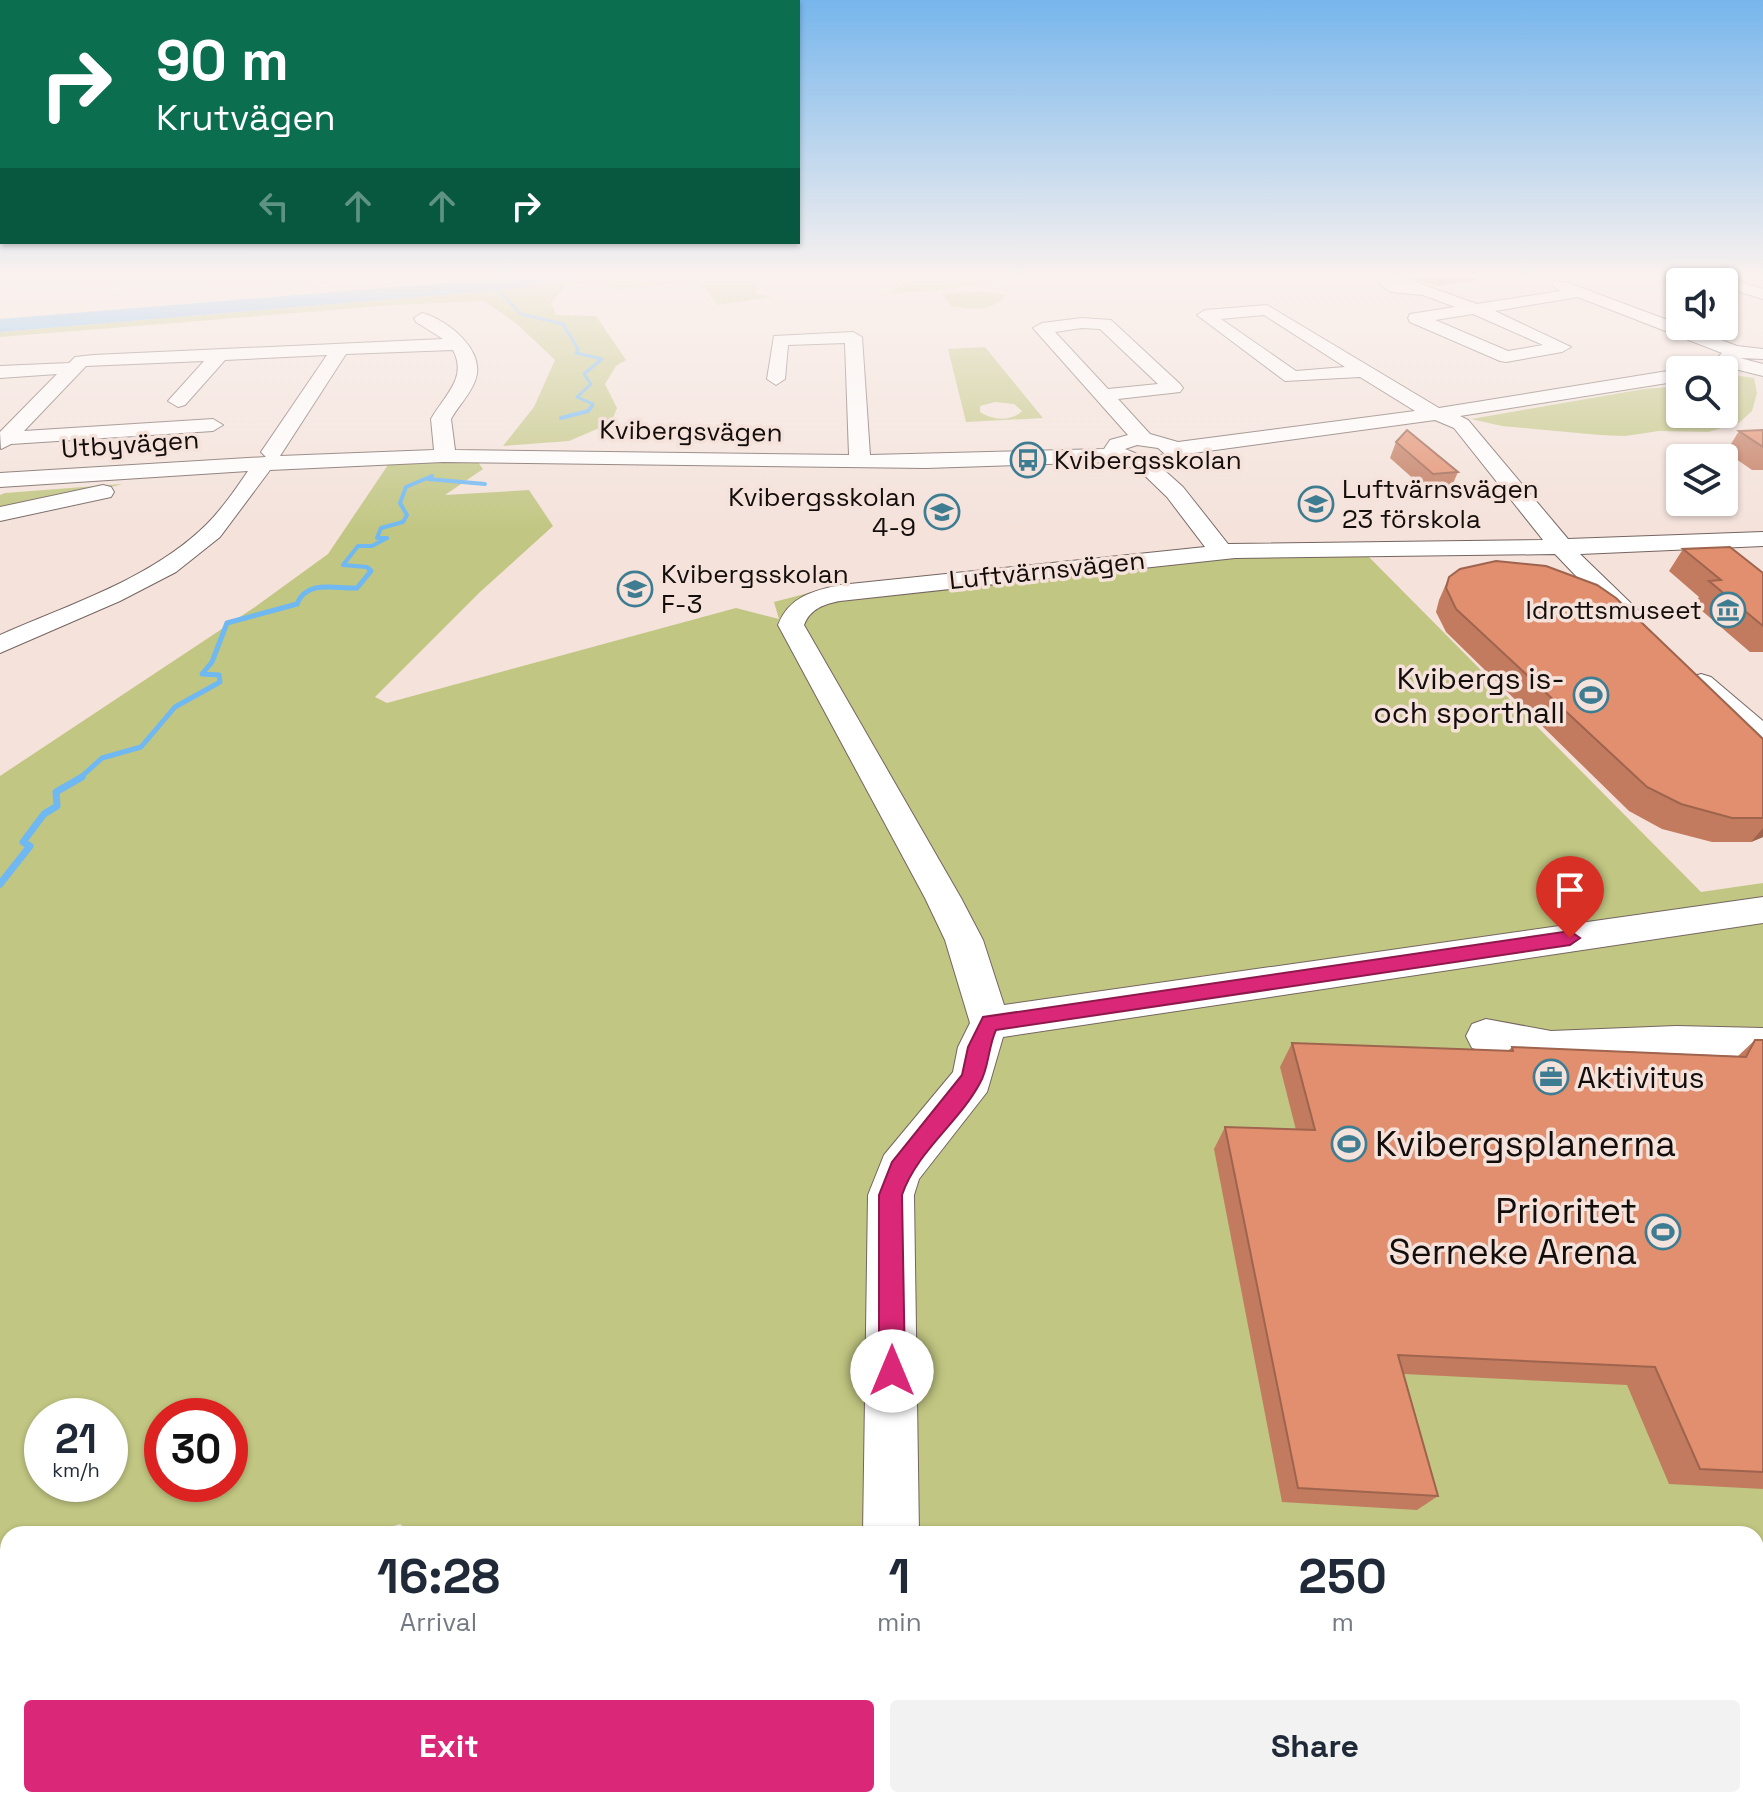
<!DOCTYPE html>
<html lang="en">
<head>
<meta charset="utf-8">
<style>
	body { margin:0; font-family:"Space Grotesk",sans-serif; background:#f2f2f3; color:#1f2937; height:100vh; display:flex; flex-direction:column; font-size:30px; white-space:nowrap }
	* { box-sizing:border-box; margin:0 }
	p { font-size:26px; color:#747a83 }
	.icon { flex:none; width:44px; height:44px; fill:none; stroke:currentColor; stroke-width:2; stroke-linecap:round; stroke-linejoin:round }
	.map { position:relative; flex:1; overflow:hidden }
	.side { position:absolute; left:0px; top:1526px; width:1764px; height:282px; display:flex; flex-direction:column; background:#fff; border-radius:24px 24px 0 0; box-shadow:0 2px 6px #0004 }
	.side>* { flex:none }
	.guide { position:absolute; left:0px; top:0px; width:800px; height:244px; box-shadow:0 2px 6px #0004; background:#0b6e4f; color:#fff; overflow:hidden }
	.fabs { position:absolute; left:1666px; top:268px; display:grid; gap:16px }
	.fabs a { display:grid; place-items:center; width:72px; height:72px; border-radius:8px; background:#fff; box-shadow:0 2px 6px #0004; font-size:40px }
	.speed { position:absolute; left:24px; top:1398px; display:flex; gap:16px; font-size:40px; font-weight:700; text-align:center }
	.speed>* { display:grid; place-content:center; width:104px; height:104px; border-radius:50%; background:#fff; box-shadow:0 2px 6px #0004; line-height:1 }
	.speed small { font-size:20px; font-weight:400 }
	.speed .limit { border:12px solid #d22; background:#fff; color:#111 }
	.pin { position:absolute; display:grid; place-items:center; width:68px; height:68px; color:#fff; margin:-82px -34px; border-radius:50% 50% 50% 0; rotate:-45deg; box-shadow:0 0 8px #0007 }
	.pin .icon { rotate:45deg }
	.me { position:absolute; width:88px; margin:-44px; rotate:0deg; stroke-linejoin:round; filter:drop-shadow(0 0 6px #0008) }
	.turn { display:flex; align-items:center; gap:28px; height:168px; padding:0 24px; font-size:36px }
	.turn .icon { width:104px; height:104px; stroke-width:2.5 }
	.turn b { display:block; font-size:56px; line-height:68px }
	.lanes { display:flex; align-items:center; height:76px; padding:0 24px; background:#0003; justify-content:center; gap:40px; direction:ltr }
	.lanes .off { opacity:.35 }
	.eta { display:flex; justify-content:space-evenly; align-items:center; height:136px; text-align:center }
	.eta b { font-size:48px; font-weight:600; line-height:56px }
	.cta { display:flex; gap:16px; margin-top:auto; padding:16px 24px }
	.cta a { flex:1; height:92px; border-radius:8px; background:#db2777; color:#fff; font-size:32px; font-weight:600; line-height:92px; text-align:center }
	.cta a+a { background:#f2f2f3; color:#1f2937 }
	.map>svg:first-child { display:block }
	.industrial { fill:#e5dcc7 }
	.green { fill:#c1c682; fill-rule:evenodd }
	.sand { fill:#e7ddb8 }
	.water { fill:#6fb8f2 }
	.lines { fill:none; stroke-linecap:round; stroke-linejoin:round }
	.stream-far3 { stroke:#6fb8f2; stroke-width:3 }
	.stream-far2 { stroke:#6fb8f2; stroke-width:4 }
	.stream-far1 { stroke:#6fb8f2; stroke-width:5 }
	.stream { stroke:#6fb8f2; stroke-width:7 }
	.minor-casing { stroke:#756560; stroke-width:2 }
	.minor { fill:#fff; fill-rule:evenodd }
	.wall { fill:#c27b5f }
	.shaded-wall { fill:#9e644e }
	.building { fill:#e28f6f; stroke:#9e644e; stroke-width:2 }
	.route { fill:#db2777; stroke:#8e194d; stroke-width:2 }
	.labels { text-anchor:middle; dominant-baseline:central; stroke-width:7; stroke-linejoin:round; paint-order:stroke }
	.far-street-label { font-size:26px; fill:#130d0b; stroke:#f4e2db }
	.far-poi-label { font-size:26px; fill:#130d0b; stroke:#f4e2db; text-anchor:start }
	.poi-label { font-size:30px; fill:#130d0b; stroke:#f4e2db; text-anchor:end }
	.near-poi-label { font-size:36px; fill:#130d0b; stroke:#f4e2db; text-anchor:start }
</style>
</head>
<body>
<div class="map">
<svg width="1763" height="1807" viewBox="0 0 1763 1807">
	<rect width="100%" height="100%" fill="#f4e2db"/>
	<path class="industrial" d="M0 278H384L293 288 219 286 113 297 114 285 0 294Z"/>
	<g class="green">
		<path d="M590 278H773L762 279 755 293 772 297 717 305 706 289 689 282 622 289 592 284 567 285 551 303 556 315 596 316 626 360 616 366 605 384 617 408 611 423 569 441 503 446 534 407 555 360 517 324 484 301 394 305 0 337V332L500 290Z"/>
		<path d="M906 278H1002L1004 281 930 291 879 294 892 291 907 281Z"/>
		<path d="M980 291 1006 295C991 313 972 309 951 306L942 294Z"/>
		<path d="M985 347 1043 418 966 422 948 349ZM995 402 1014 404 1022 411C1011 422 992 420 980 412V406Z"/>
		<path d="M1740 376 1754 378 1757 393 1752 411 1739 423 1708 432 1659 431 1625 436 1600 435 1502 426 1471 419 1644 389 1680 386V414H1724V379Z"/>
		<path d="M390 462H478L483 469 445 495 529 490 553 526 480 592 375 697 387 703 736 608 779 619 774 602 835 586H844L805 597 780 620 801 603 836 596 1256 554 1364 552 1701 892 1763 883V1807H370L374 1800H1756V1534H413L400 1524 367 1534H8V1601L0 1597V776L255 607 328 554ZM42 1416H110V1484H42ZM162 1416H230V1484H162Z"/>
		<path d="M122 484 115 486 0 512V495L5 493Z"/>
	</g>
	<path class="sand" d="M0 1597 8 1601V1800H374L370 1807H0Z"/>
	<path class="water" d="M505 278H590L500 290 0 332V319Z"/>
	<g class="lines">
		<g class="stream-far3">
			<path d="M951 281 956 278"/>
			<path d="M494 286 521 314 563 324 578 349 576 353 602 359 584 374 591 384 577 397 593 404 590 408"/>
		</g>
		<g class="stream-far2">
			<path d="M561 418 588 411 592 406"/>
			<path d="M428 479 485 484"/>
			<path d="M371 571 367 567 343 565 358 546H372L387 538H377L381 528 403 522 407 515 400 503 406 487 432 476"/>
		</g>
		<path class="stream-far1" d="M79 779 102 758 141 747 175 707 220 682 219 675 202 674 212 662 227 623 297 604C307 579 335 589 357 588L371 571 369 569"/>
		<path class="stream" d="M0 884 30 846 23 842 44 814 57 806 56 792 82 777"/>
		<g class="minor-casing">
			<g id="minor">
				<path d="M1404 278 1477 304 1560 291 1552 285 1554 282H1566L1737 346 1763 349V359L1740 358 1763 364V376L1731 368 1718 357 1722 353 1578 297 1495 311 1571 347 1562 352 1506 362 1500 361 1410 322 1408 318 1410 314 1455 307 1423 295 1391 292 1379 284 1387 279ZM1473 314 1543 345 1508 351 1435 320Z"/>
				<path d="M1718 279 1728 278 1763 289V299L1724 287V282H1716Z"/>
				<path d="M1267 305 1439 408 1680 369 1682 370 1680 381 1460 416 1468 420 1568 539 1763 532V546L1580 554 1640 612 1644 618 1640 624H1622L1555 554 1235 558 840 601C824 604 810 609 804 625L961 898 983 940 1004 1005 1763 897V923L1003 1037 987 1092 919 1179 914 1195 919 1534H863L868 1195 884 1155 953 1072 958 1047 970 1023 945 940 925 898 778 625C789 597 812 591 840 585L1205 547 1167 497 1139 470 1113 462 926 468 443 462 270 470 220 537 176 572 120 601 0 653V635C70 604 151 579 206 525 222 509 235 490 248 471L0 487V473L266 457 261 452 327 355 225 360 185 405 178 407 168 401 204 361 86 366 24 431 213 419 223 425 213 431 11 444 1 449 0 432 57 374 0 378V366L69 363 75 357 93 355 443 339 416 322 414 318 422 313C448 320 487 351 475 381 470 395 458 406 451 419L455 450 849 455 845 343 788 345 785 379 776 385 767 379 774 336 853 332 862 337 870 455 1104 449 1110 440 1128 435 1033 328 1042 323 1082 318 1111 320 1180 384 1183 388 1180 392 1118 399 1150 434 1178 442 1415 411 1360 377 1285 381 1197 315 1205 310ZM1264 315 1345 367 1296 371 1221 319ZM1082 328 1100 329 1158 384 1108 389 1055 332ZM453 350C468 378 444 396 431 419L434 450 280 456 346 354ZM1435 420 1454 428 1543 540 1228 544 1183 487 1164 470 1177 465 1186 454ZM1137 445 1158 448 1165 454 1147 458 1125 449Z"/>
				<path d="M103 485 111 487 114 492 111 497 0 521V507Z"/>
				<path d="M1701 674 1711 677 1763 721V746L1752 744 1691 689 1687 683 1691 677Z"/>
				<path d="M1486 1019 1551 1031 1676 1026 1763 1028V1062C1734 1061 1705 1058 1676 1059 1602 1061 1544 1072 1472 1048L1466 1036 1472 1024Z"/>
				<path d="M846 1800H912L911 1807H845Z"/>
			</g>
		</g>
		<use href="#minor" class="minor"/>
	</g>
	<g class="wall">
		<path d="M1410 278H1477L1476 280 1437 286Z"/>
		<path d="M1763 430V470H1752L1726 452 1739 431Z"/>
		<path d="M1396 442 1458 472 1451 488 1426 490 1390 458Z"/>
		<path d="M1683 549 1763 573V652H1750L1694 604 1699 597 1669 571Z"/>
		<path d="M1449 577 1763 739V837L1751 842H1712L1662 829 1629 811 1446 632 1436 612 1439 600Z"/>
		<path d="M1755 1040H1763V1489L1669 1484 1627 1385 1404 1374 1438 1496 1417 1510 1282 1502 1214 1149 1225 1127 1296 1130 1280 1067 1292 1043 1508 1051 1512 1047 1738 1056Z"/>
	</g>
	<g class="shaded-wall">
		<path d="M1439 278H1477L1476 280 1437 286Z"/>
		<path d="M1763 828V837L1751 842Z"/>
	</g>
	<g class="building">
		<path d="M1407 430 1458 472 1433 474 1396 442Z"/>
		<path d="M1763 430V447L1739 431Z"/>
		<path d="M1730 547 1763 573V626L1709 581 1721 580 1683 549Z"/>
		<path d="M1496 561 1546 566 1597 585 1616 598 1763 739V818H1732L1681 804 1647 787 1456 609 1446 588 1449 577 1460 569Z"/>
		<path d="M1755 1040H1763V1472L1700 1469 1655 1367 1398 1355 1438 1496 1298 1488 1225 1127 1315 1130 1292 1043 1513 1051 1512 1047 1746 1057Z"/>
	</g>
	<linearGradient id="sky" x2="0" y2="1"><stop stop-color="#77b6ec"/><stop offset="0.52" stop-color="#faf2ef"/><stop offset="1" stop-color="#faf2ef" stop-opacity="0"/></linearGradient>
	<rect width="1763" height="531" fill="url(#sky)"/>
	<path class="route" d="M1570 931 1580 938 1570 945 996 1030C988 1047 989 1068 980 1083 958 1124 917 1151 902 1195L905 1371 901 1381 892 1384 882 1381 879 1371V1195L892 1162 962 1075 968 1047 983 1017Z"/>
	<defs>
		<g id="bus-ring" transform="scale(1.8)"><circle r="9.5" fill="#f4e2db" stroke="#3e7c92" stroke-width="1.5"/><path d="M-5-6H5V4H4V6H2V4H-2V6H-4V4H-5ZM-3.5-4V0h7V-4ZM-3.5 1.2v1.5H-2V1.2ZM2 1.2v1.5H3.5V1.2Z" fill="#3e7c92"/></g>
		<g id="school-ring" transform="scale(1.8)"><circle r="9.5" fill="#f4e2db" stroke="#3e7c92" stroke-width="1.5"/><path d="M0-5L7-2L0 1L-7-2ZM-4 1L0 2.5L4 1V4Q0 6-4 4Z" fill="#3e7c92"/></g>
		<g id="museum-ring" transform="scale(1.8)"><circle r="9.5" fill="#f4e2db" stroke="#3e7c92" stroke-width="1.5"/><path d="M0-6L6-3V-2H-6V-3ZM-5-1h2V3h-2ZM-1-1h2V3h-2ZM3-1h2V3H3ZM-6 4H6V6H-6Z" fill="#3e7c92"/></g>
		<g id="stadium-ring" transform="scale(1.8)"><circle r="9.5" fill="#f4e2db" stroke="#3e7c92" stroke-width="1.5"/><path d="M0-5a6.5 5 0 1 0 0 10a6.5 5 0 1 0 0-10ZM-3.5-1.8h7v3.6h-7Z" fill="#3e7c92"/></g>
		<g id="office-ring" transform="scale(1.8)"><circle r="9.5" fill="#f4e2db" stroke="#3e7c92" stroke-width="1.5"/><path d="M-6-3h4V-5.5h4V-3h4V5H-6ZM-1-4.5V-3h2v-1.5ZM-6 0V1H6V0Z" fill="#3e7c92"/></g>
	</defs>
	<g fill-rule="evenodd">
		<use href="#bus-ring" x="1028" y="460"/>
		<use href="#school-ring" x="1316" y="504"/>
		<use href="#school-ring" x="942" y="512"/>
		<use href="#school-ring" x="635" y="589"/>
		<use href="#museum-ring" x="1728" y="610"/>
		<use href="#stadium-ring" x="1591" y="695"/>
		<use href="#office-ring" x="1551" y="1077"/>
		<use href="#stadium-ring" x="1349" y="1144"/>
		<use href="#stadium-ring" x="1663" y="1232"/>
	</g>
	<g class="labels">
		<g class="far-street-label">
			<text transform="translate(691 431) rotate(1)">Kvibergsvägen</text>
			<text transform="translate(130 444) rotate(-4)">Utbyvägen</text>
			<text transform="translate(1047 570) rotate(-6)">Luftvärnsvägen</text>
		</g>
		<g class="far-poi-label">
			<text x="1054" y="460">Kvibergsskolan</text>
			<text x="1342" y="489">Luftvärnsvägen<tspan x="1342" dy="30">23 förskola</tspan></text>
			<text x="916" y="497" text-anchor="end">Kvibergsskolan<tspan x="916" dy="30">4-9</tspan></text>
			<text x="661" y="574">Kvibergsskolan<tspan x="661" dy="30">F-3</tspan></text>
			<text x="1702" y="610" text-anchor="end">Idrottsmuseet</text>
		</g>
		<g class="poi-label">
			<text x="1565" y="678">Kvibergs is-<tspan x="1565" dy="34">och sporthall</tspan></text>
			<text x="1577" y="1077" text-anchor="start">Aktivitus</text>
		</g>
		<g class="near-poi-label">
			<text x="1375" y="1144">Kvibergsplanerna</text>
			<text x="1637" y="1211" text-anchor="end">Prioritet<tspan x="1637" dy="41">Serneke Arena</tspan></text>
		</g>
	</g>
</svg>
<div class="fabs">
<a><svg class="icon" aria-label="sound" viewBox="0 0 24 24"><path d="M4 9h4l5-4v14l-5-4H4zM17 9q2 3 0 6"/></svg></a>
<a><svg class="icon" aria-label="search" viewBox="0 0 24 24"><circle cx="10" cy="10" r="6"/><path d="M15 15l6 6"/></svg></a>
<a><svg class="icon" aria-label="layers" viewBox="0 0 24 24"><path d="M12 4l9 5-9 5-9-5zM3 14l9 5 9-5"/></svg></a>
</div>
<div class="speed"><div>21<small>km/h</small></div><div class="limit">30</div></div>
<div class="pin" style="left:1570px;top:938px;background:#d93025"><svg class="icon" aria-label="arrive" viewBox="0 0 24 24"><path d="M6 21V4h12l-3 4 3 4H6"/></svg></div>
<svg class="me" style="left:892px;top:1371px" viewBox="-20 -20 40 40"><circle r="19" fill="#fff"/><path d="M0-13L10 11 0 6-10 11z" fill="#db2777"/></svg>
<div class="guide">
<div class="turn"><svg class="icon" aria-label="right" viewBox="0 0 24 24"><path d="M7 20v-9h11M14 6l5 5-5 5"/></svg><div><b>90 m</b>Krutvägen</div></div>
<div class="lanes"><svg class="icon off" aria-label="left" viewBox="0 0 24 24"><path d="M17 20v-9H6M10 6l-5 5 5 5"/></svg><svg class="icon off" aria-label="ahead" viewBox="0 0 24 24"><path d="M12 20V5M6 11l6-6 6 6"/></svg><svg class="icon off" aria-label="ahead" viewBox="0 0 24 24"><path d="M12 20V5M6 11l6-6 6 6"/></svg><svg class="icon" aria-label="right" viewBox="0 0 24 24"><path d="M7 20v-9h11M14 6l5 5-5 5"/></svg></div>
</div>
<section class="side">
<div class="eta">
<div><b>16:28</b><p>Arrival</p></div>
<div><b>1</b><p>min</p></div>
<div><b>250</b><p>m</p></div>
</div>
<div class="cta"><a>Exit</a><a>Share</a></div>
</section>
</div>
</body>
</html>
